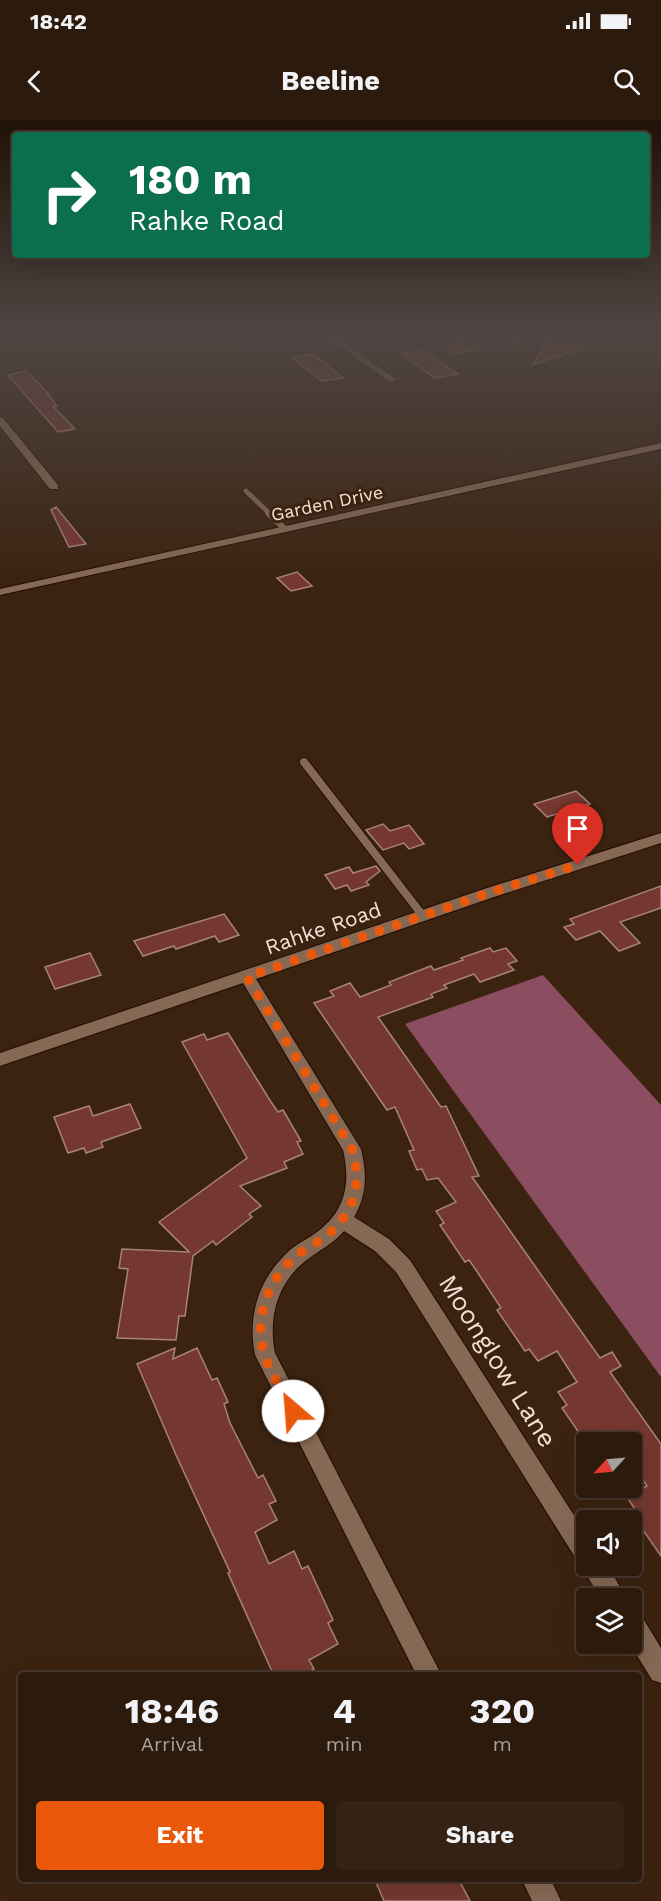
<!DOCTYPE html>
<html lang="en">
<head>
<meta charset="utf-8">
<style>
	body { margin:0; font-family:"Work Sans",sans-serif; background:#342315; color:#f1f3f6; height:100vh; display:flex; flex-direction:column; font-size:22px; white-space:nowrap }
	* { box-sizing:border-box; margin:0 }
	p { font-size:20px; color:#a6a19d }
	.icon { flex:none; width:33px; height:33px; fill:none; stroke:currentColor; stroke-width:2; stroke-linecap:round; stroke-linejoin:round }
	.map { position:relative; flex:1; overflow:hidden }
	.side { position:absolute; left:18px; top:1552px; width:624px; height:210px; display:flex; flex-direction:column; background:#2c1a0c; border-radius:6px; box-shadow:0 6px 24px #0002,0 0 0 2px #48382d }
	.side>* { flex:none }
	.top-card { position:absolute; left:12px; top:12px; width:638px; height:126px; border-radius:6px; box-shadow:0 6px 24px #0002,0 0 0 2px #48382d; background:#0b6e4f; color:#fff; overflow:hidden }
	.needle { width:39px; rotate:244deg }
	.controls { position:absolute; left:576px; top:1312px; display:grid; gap:12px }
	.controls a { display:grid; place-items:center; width:66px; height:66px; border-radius:6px; background:#2c1a0c; box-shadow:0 6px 24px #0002,0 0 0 2px #48382d; font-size:30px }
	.pin { position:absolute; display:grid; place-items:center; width:51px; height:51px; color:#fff; margin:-62px -26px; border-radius:50% 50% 50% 0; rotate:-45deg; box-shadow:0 0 6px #0007 }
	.pin .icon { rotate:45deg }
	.me { position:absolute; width:66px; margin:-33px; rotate:333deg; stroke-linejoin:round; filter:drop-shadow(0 0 4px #0008) }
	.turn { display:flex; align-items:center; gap:21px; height:126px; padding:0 18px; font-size:27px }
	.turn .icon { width:78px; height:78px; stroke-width:2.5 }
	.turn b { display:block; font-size:42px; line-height:51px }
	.eta { display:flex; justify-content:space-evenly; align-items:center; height:102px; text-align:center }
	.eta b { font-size:36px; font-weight:700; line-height:42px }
	.cta { display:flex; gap:12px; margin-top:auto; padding:12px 18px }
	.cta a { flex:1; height:69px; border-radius:6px; background:#ea580c; color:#fff; font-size:24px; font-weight:700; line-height:69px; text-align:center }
	.cta a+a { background:#342315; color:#f1f3f6 }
	.status { display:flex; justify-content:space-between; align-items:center; height:42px; padding:0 30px; background:#2c1a0c; direction:ltr }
	.status svg { height:16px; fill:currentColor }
	header { display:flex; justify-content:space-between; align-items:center; height:78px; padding:0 18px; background:#2c1a0c; font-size:27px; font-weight:700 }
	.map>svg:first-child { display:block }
	.forest { fill:#8b4d60 }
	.building { fill:#753830; stroke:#a8827c; stroke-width:1.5 }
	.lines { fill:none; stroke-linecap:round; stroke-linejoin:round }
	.service-far2-casing { stroke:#220c00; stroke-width:6 }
	.service-far1-casing { stroke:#220c00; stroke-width:7 }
	.service-casing { stroke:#220c00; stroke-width:10 }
	.minor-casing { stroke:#220c00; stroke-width:2 }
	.service-far2 { stroke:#866954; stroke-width:5 }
	.service-far1 { stroke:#866954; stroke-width:6 }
	.service { stroke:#866954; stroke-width:8 }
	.minor { fill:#866954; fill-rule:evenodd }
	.route { stroke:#ea580c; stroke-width:10; stroke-dasharray:0 18 }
	.labels { text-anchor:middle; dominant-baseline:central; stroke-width:6; stroke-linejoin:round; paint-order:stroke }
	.far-street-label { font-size:18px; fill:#f2e1d6; stroke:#3b2310 }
	.street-label { font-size:21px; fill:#f2e1d6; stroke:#3b2310 }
	.near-street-label { font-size:26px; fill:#f2e1d6; stroke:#3b2310 }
</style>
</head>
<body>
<div class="status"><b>18:42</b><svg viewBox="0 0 49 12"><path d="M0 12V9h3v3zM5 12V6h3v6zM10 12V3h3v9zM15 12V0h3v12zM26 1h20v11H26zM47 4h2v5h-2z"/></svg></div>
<header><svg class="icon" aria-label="back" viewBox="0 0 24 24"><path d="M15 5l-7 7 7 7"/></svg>Beeline<svg class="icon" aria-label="search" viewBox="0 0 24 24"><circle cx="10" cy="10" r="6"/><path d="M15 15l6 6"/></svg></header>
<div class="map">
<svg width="661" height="1781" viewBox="0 0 661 1781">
	<rect width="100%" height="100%" fill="#3b2310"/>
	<path class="forest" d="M543 855 661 985V1257L405 904Z"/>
	<g class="building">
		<path d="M460 214H484L476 230 448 235Z"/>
		<path d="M557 214H589L586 227 532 245 552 216H556Z"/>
		<path d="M423 230 458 254 435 258 402 234Z"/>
		<path d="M313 234 343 258 322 261 292 238Z"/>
		<path d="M26 251 46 271 57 286H53L75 309 58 312 8 255Z"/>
		<path d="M56 387 86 424 69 427 51 390Z"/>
		<path d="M297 452 312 466 291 471 277 458Z"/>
		<path d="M576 671 590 684 547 697 534 684Z"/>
		<path d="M383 704 390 711 409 705 424 724 409 729 404 723 383 730 366 710Z"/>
		<path d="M376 746 380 751 366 762 369 765 351 771 347 765 335 769 325 755 349 747 353 753Z"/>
		<path d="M661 766V788L620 802 640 823 619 831 600 811 576 820 564 807 574 804 570 799Z"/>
		<path d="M224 794 239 815 219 822 215 816 176 829 174 826 143 836 134 821Z"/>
		<path d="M490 828 493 832 506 828 517 841 508 844 514 850 480 862 474 854 444 865 447 868 431 874 433 877 378 897 441 987 446 986 479 1056 472 1057 600 1238 612 1232 621 1246 610 1252 661 1324V1436L634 1397 638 1394 627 1377 647 1366 632 1344V1323H586L562 1288 567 1285 558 1272 577 1262 557 1231 538 1241 529 1229 525 1231 497 1190 501 1188 478 1153 469 1140 465 1142 440 1105 444 1103 436 1091 456 1082 438 1058 427 1060 422 1049 417 1050 409 1031 414 1030 395 987 387 990 314 883 334 876 330 871 350 863 360 877 391 865 389 862 431 846 434 850 463 840 461 838Z"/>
		<path d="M90 833 101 855 55 869 45 847Z"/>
		<path d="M228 913 271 982 278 992 283 990 301 1021 297 1022 303 1034 284 1042 287 1048 240 1066 261 1086 249 1094 252 1097 216 1125 213 1121 193 1136 185 1196H179L176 1220 117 1218 128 1149 119 1148 122 1129 189 1132 159 1102 247 1038 182 922 204 914 207 920Z"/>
		<path d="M130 984 141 1008 101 1022 103 1027 86 1033 84 1028 68 1033 54 997 89 986 93 996Z"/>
		<path d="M175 1228 173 1239 197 1228 212 1260 217 1258 228 1282 224 1284 230 1303 258 1358 263 1355 276 1381 269 1384 277 1400 255 1412 269 1444 294 1431 302 1449 308 1446 333 1500 328 1503 338 1524 309 1540 314 1549 302 1556H274L228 1453 230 1452 176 1335 137 1244Z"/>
		<path d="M375 1760H459L470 1781H384Z"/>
	</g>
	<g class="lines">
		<g class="service-far2-casing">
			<path id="service-far2" d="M246 371 270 394"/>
		</g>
		<g class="service-far1-casing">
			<path id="service-far1" d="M268 393 285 409"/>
		</g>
		<g class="service-casing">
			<path id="service" d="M304 642 423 796"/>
		</g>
		<g class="minor-casing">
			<g id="minor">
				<path d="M323 214H332L397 260 390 262Z"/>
				<path d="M517 214H526L515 222H509V218Z"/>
				<path d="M0 297 3 298 58 365V369H50L0 306Z"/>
				<path d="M661 323V329L0 475V469Z"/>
				<path d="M661 713V723L494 777 256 859 361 1029C367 1054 367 1075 354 1097L389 1119 410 1140 586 1414V1446H608L627 1479H601L586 1454 583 1444 578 1442 396 1152 375 1131 344 1111C334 1123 320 1130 308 1139 277 1162 268 1197 275 1233L442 1556H417L255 1235C247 1195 259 1158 290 1130 298 1123 308 1119 317 1112 345 1091 351 1064 343 1030L243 863 0 946V933L484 769Z"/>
				<path d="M632 1492 641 1495 661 1528V1563L652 1560 630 1524Z"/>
				<path d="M522 1760H551L561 1781H532Z"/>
			</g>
		</g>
		<use href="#service-far2" class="service-far2"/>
		<use href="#service-far1" class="service-far1"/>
		<use href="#service" class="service"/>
		<use href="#minor" class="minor"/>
	</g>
	<linearGradient id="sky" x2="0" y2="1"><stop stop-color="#201309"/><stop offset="0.46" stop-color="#4f4542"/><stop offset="1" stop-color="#4f4542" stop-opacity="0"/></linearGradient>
	<rect width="661" height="463" fill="url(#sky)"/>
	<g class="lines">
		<path class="route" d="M293 1291C283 1271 266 1248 262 1225 256 1191 271 1157 297 1135 305 1129 315 1124 324 1118 354 1094 363 1065 352 1029L247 857 489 773 578 745"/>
	</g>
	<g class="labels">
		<g class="far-street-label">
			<text transform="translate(327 383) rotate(-12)">Garden Drive</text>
		</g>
		<g class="street-label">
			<text transform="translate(323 808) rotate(-19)">Rahke Road</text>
		</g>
		<g class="near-street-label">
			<text transform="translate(498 1241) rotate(58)">Moonglow Lane</text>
		</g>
	</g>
</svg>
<div class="controls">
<a><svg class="needle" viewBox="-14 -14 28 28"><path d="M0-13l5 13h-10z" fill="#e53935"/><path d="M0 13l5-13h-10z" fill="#a6a19d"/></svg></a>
<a><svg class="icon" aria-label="sound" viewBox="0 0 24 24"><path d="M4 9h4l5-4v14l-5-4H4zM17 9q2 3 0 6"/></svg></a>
<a><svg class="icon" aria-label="layers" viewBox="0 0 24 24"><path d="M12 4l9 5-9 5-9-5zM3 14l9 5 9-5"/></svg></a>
</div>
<div class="pin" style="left:578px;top:745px;background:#d93025"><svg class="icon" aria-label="arrive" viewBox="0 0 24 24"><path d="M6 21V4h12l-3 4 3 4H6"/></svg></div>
<svg class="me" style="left:293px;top:1291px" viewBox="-20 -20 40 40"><circle r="19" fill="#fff"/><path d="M0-13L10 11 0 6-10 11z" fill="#ea580c"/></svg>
<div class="top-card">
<div class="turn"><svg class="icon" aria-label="right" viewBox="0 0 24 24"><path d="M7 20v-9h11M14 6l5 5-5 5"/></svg><div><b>180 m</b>Rahke Road</div></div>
</div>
<section class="side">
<div class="eta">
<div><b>18:46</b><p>Arrival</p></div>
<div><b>4</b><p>min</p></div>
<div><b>320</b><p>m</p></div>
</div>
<div class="cta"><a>Exit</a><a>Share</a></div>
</section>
</div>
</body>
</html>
